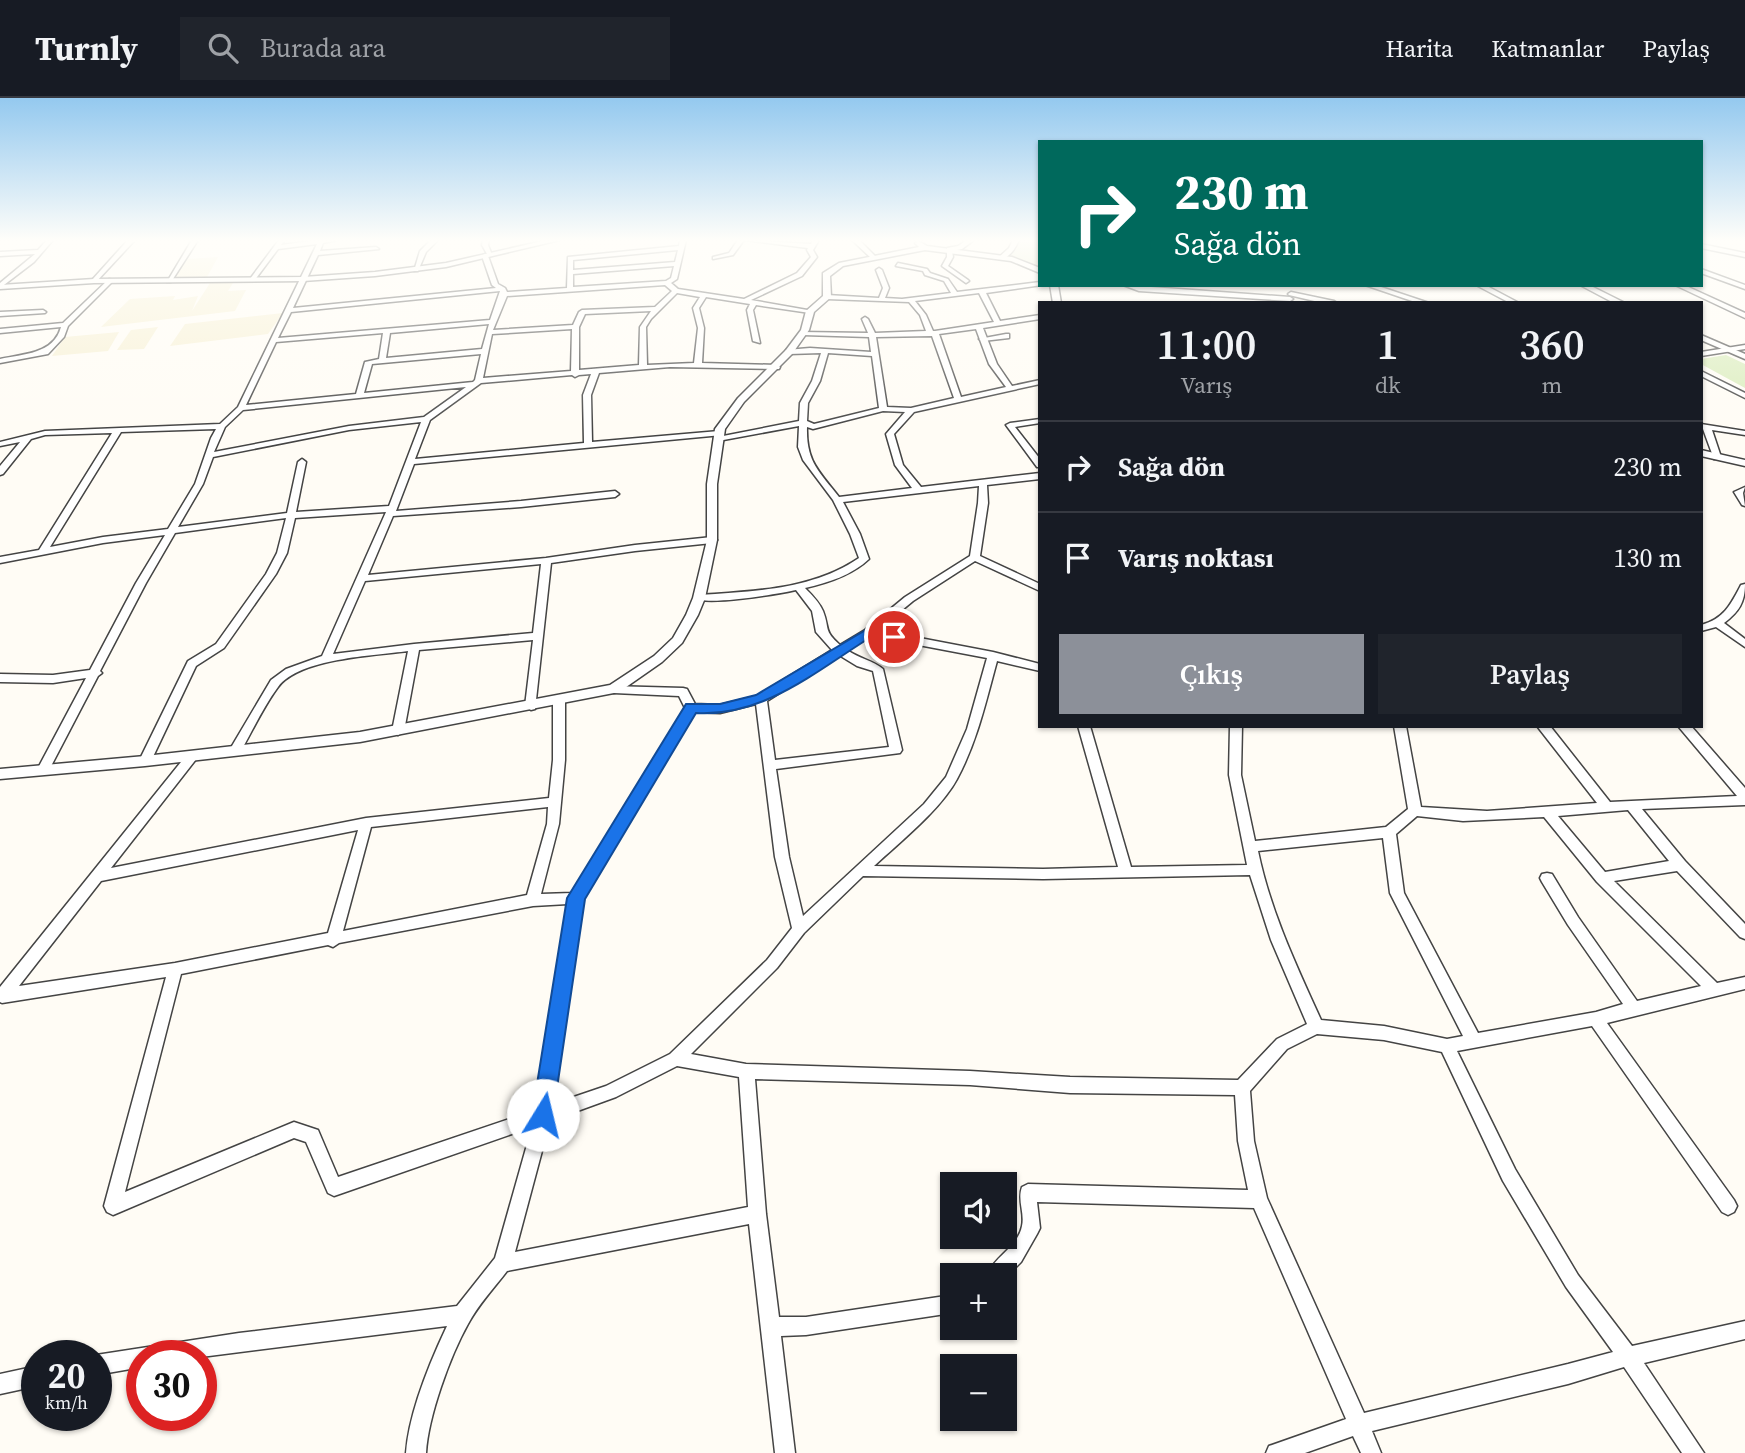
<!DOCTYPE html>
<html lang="tr">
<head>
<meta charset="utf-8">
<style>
	body { margin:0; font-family:"Source Serif 4",serif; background:#20242c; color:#f1f3f6; height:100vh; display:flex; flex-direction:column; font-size:26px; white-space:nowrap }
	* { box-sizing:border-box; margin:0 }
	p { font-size:23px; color:#9ea1a6 }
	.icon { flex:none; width:38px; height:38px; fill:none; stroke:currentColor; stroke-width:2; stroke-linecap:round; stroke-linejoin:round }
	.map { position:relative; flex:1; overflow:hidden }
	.drawer { position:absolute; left:1038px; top:203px; width:665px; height:427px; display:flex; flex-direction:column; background:#171b24; border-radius:0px; box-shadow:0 2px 5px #0004 }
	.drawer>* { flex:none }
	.top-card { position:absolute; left:1038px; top:42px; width:665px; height:147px; border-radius:0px; box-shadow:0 2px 5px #0004; background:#00695c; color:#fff; overflow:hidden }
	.controls { position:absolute; left:940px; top:1074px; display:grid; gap:14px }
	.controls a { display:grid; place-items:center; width:77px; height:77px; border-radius:0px; background:#171b24; box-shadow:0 2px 5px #0004; font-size:35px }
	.speed { position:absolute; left:21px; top:1242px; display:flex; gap:14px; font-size:35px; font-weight:700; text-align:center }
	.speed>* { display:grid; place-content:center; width:91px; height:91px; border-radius:50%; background:#171b24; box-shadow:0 2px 5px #0004; line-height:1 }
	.speed small { font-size:18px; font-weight:400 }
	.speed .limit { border:10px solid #d22; background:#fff; color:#111 }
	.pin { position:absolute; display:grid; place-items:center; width:60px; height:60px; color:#fff; margin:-30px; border:4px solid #fff; border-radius:50%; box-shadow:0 2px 7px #0007 }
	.me { position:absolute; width:77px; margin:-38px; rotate:9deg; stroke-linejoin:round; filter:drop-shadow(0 0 5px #0008) }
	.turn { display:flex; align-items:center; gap:24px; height:147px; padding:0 21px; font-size:32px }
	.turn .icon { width:91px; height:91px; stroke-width:2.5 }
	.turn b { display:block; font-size:49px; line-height:60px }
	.eta { display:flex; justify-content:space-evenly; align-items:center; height:119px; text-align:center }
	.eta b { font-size:42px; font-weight:600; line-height:49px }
	.primary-button { display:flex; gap:14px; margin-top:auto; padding:14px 21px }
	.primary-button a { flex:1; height:80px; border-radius:0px; background:#8c9099; color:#fff; font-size:28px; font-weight:600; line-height:80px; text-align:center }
	.primary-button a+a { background:#20242c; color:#f1f3f6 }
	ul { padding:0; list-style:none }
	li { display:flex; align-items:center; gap:21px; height:91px; padding:0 21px; border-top:2px solid #363941 }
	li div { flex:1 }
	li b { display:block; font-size:26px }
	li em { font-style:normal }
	header { display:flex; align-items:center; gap:42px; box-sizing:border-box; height:98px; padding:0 35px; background:#171b24; border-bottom:2px solid #363941 }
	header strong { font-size:33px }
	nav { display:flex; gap:38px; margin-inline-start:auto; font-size:24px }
	.search { width:490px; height:63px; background:#20242c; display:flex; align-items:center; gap:18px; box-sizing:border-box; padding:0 24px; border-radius:0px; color:#9ea1a6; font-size:26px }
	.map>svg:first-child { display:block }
	.farmland { fill:#f7f0d3 }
	.green { fill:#daecbc }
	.cemetery { fill:#dde4c3 }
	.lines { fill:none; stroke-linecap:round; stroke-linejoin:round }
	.minor-casing { stroke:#444; stroke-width:3 }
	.tertiary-casing { stroke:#444; stroke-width:3 }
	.minor { fill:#fff; fill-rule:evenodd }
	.tertiary { fill:#fff; fill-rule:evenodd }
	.route { fill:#1a73e8; stroke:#114b97; stroke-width:2 }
</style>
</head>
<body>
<header>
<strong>Turnly</strong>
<div class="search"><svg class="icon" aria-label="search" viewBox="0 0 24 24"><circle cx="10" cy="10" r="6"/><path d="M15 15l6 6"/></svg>Burada ara</div>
<nav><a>Harita</a><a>Katmanlar</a><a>Paylaş</a></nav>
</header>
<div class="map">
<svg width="1745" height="1355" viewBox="0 0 1745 1355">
	<rect width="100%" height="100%" fill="#fffcf5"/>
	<g class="farmland">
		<path d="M218 159 207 179H173L187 161Z"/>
		<path d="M210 185H233L228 193 246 192 235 213 101 229 130 201 175 198 173 202 198 198 192 213Z"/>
		<path d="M283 215 268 236 170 248 185 226Z"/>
		<path d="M158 229 144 251 117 252 131 232Z"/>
		<path d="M119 234 108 253 52 258 65 239Z"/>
	</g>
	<path class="green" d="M1726 257 1745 266V290L1701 266V261Z"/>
	<path class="cemetery" d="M1018 142H1039V169L1003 155 1012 150Z"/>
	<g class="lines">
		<g class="minor-casing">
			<g id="minor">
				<path d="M47 142H53L34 164 0 190V185L35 156 0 158V154L38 152Z"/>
				<path d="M128 142H135L96 184H92V182Z"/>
				<path d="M192 142H198L171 184H167Z"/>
				<path d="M279 142 284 143 281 147 318 142H337L323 145 320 153 376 149 379 151 318 157 293 210 496 190 492 187 482 158 485 156 488 158 498 186 505 190 507 194 567 190 568 159 679 148 680 142H686L677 181 671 185 678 191 744 201 797 175 811 159 807 152 808 150 745 142 811 146 813 142H819L813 152 817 159 802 178 751 202 813 213 810 215 756 207 753 212 760 245 753 243 747 212 750 206 706 199 699 210 704 230 702 265 776 267 780 269 779 271 670 269 599 275 591 297 592 344 719 333H722V337L414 366 396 413 521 403 615 393 619 396 615 399 521 409 393 418 368 477 546 460 635 447 712 439 717 442 712 445 635 453 551 465 535 611 531 612 525 608 533 542 419 552 404 633 398 637 392 633 408 553C373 558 300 560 278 589 263 609 252 634 239 656H231L229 653 271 582 286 571 322 558 386 414 295 420 287 455 276 476 224 550 196 568 151 663 149 666H141L139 663 188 563 216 546 266 476 277 455 286 420 175 435 146 485 100 573 102 575 98 578 49 672 47 675H39L37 672 86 580 53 585 0 584V576L53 577 90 572 136 485 165 437 103 445 0 465V459L39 452 112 335 45 337 31 341 3 376 0 377V368L20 344 0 348V344L45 333 220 326 238 309 317 146 278 151 254 183H250V181ZM678 152 675 164 573 172V162ZM674 168 671 180 666 183 573 189V176ZM665 187 672 193 655 209 582 212 579 214 573 227 493 232 507 198ZM500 193 490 222 278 240 291 214ZM677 195 700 199 693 210 698 230 694 265 647 267 646 229 651 221ZM651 213 640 229 639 267 579 272V229L585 216ZM489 226 482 251 386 260 390 235ZM572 231 571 273 483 280 492 236ZM383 235 379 261 365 264 356 296 246 307 276 244ZM481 256 475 282 473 284 364 295 372 266ZM591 276 583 297 584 345 415 361 430 322 481 285 572 277 575 279 579 277ZM466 289 424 319 349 328 214 354 225 329 243 312ZM421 324 389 408 296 414 306 364 302 361 298 364 287 415 178 429 203 386 213 359 349 332ZM216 331 211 340 195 386 168 431 103 439 50 449 121 334ZM541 466 533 535 414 546 333 556 365 483Z"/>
				<path d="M431 142H438L426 154 418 173H414L420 153Z"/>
				<path d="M483 142H489L488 147 492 157 487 156 482 147Z"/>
				<path d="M738 142H744L733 157 713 161V159L729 155Z"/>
				<path d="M852 142H859L875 158V160H871Z"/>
				<path d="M967 142H974L962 151 952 153 953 159 948 168 968 182 969 183 966 185 942 168 947 159V150L958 148Z"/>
				<path d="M1013 142H1019C1015 151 1009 161 999 161V159L1009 150Z"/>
				<path d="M898 165 927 171 930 175 948 181 957 194 1040 184V187H1042L986 195 1000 223 1040 217V221L983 230 997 266 1012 288 1040 282V286L914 314 894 336 903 367 921 389 1040 375V381L987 387 988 405 980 458 1040 486V493L975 463 913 503 878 532 993 554 1040 566V573L997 563C986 603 977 644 957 681 941 711 900 744 874 768L1043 771 1118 769 1078 628H1090L1131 769 1247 767 1229 677 1230 628H1242L1241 677 1255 743 1386 729 1408 711 1394 628H1406L1421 709 1487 713 1597 705 1537 628H1550L1610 704 1737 698 1678 628H1691L1745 690V707L1642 711 1685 763 1745 826V841L1740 839 1677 773 1614 783 1717 885 1745 879V891L1607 925 1734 1102 1737 1108 1734 1114 1728 1117 1722 1114 1592 928 1457 953 1515 1071 1578 1177 1632 1248 1745 1223V1241L1644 1265 1704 1355H1682L1624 1269 1568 1286 1372 1333 1381 1355H1361L1353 1338 1305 1355H1266L1269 1348 1346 1321 1254 1110 1037 1104 1040 1130 1037 1136 1021 1164 1004 1181V1178H986C994 1159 1018 1149 1022 1128 1025 1115 1017 1102 1022 1089L1028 1086 1248 1092 1238 1043 1235 997 1070 995 970 987 755 981 766 1116 779 1219H806L952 1197V1215L806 1237 781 1238 795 1355H775L749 1126 507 1173C494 1190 478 1207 468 1226 450 1258 428 1319 426 1355H406C409 1315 430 1264 447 1228L201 1259 142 1258V1269L96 1277V1258H94L96 1257 239 1235 457 1208 495 1160 532 1029 334 1098 328 1095 306 1044 294 1040 113 1117 107 1114 104 1108 166 879 2 905 0 904V889L189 654H197L199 657 197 660 111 770 366 720 549 700 553 662V602L555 599H563L565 602V662L559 726 541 796 572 795 685 610 679 598 614 595 610 594 608 591 610 588 683 590 687 591 695 606 720 607 757 598 832 552 816 534 812 513 796 492C778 496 706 508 694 500L699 497C754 493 812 492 859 460L850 436 833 402 803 362 798 349 799 328 718 343 714 341 718 339 799 323 800 305 812 283 821 255 789 256 785 254 786 252 810 250 871 254 869 239 803 237 801 236V234L868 235 862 221 865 219 868 221 875 235 926 233 920 217 909 204 827 201 824 199 827 197 879 200 883 190 876 172 879 170 882 172 889 190 885 200 902 201 951 195 944 183 925 177 923 173 896 168ZM979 195 994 224 935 233H933L926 217 915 203ZM976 231 989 266 1006 289 961 299 939 236ZM932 238 954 300 911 310 887 309 876 239ZM828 255 872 258 879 310 814 326 807 323 808 305 820 283ZM883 313 905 314 886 336 895 367 912 390 839 399C819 373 806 364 807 329L813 331ZM979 388 978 405 970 458 905 499 865 532 840 547C823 532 830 531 823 513 819 504 812 497 805 490 828 485 852 477 869 461L860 436 843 404ZM871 538 987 560 967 631 946 679 924 706 803 818 789 759 776 671 900 655 902 652 883 571C874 563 858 560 847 552ZM839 557 857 568 873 573 889 649 775 662 767 603ZM756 606 775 759 792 830 767 862 670 956 606 988 553 1006 583 801 694 614 720 615ZM548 709 547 726 527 797 343 833 371 729ZM1628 712 1669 763 1605 774 1558 718ZM1417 718 1463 723 1544 719 1597 784 1701 888 1637 903 1578 819 1552 776 1547 775 1542 776 1540 780 1542 784 1568 827 1623 906 1596 914 1478 935 1404 795 1396 736ZM358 732 328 835 175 865 19 888 101 783ZM1383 740 1390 795 1463 938 1447 941 1384 928 1321 922C1296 867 1270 812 1258 753ZM1250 777 1271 842 1307 926 1277 941 1238 982 1070 979 970 973 746 966 691 956 777 870 804 835 863 778 1043 781ZM568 806 536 1012 338 1079 318 1032 294 1024 125 1094 181 876 328 847 333 849 339 845 533 808ZM1317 936 1384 942 1442 954 1503 1083 1566 1189 1613 1254 1568 1266 1364 1315 1267 1100 1254 1043 1250 993 1287 951ZM677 968 739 979 748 1109 515 1154 550 1023 616 999Z"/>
				<path d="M1701 171 1745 187V191L1701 175Z"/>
				<path d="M109 181 114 182 68 228 64 239 48 256 0 265V261C23 256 54 256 61 229L0 235V231L63 225Z"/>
				<path d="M1123 187 1290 199 1293 201 1290 203 1139 193Z"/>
				<path d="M1365 187H1375L1429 205H1418Z"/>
				<path d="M1476 187H1485L1519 205H1510Z"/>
				<path d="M1675 187H1684L1745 215V220Z"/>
				<path d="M1291 194 1334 203 1337 205H1323L1289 197 1288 196Z"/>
				<path d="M43 212 46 214 45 215 0 218V214Z"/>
				<path d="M1745 247V251L1701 258V254Z"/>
				<path d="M1701 273 1745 295V300L1701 278Z"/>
				<path d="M1040 321V325L1015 329 1040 361V369H1037L1006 327 1010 325Z"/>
				<path d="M1701 326 1745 333V337L1712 332 1721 359 1714 361 1703 331 1701 330Z"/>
				<path d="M1745 389 1743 395 1745 408 1742 407 1734 394Z"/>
				<path d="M1745 486C1745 504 1739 514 1724 525L1745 541V549L1716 529 1701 533V527C1724 521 1731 506 1741 487Z"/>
				<path d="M37 1268V1288L0 1296V1276Z"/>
			</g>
		</g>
		<g class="tertiary-casing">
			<g id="tertiary">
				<path d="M547 142H560L446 169 375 178 303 183 94 185 0 191V187L94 181 303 179 375 174 446 165Z"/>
				<path d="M918 143 927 148 1012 159 1040 170V175L1011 163 925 152 843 168 830 178 831 199 814 214 809 232 792 256 744 304 725 331 717 386V442L705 500 698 517 682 545 662 564 619 594 360 644 145 668 0 681V671L145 658 360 634 610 587 654 558 673 540 686 517 693 500 707 442V386L715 331 738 300 786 252 801 232 806 213 823 198V175L839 165 919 149 915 145Z"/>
				<path d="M1701 146 1745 155V159L1701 150Z"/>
				<path d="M1050 187H1058L1061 205H1053Z"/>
				<path d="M1580 187H1589L1625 205H1614Z"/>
				<path d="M1006 236H1009V240L983 243 979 241Z"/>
				<path d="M1701 237 1745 256V261L1701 242Z"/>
				<path d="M1701 352 1745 362V368L1701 358Z"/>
			</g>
		</g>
		<use href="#minor" class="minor"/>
		<use href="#tertiary" class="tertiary"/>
	</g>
	<linearGradient id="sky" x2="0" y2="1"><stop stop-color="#94c9ef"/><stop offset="0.43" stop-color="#fffefa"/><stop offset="1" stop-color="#fffefa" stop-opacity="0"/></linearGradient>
	<rect width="1745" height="332" fill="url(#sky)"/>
	<path class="route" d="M869 530 899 536 901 539 894 543 871 539C816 573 764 619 696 615L585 801 553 1017 550 1024 543 1027 535 1024 532 1017 567 800 686 606H720L756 597Z"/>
</svg>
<div class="controls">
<a><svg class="icon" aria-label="sound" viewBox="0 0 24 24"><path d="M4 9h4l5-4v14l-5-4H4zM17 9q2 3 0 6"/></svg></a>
<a>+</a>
<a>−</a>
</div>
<div class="speed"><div>20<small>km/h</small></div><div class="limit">30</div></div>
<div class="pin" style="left:894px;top:539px;background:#d93025"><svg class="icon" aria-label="arrive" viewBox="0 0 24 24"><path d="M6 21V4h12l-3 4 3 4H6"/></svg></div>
<svg class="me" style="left:543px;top:1017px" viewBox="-20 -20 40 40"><circle r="19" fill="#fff"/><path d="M0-13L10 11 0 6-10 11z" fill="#1a73e8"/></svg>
<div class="top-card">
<div class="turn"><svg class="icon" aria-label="right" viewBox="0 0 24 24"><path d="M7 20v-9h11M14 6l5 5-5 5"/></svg><div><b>230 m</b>Sağa dön</div></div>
</div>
<section class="drawer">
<div class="eta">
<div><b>11:00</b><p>Varış</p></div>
<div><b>1</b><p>dk</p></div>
<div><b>360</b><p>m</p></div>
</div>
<ul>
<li><svg class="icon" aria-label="right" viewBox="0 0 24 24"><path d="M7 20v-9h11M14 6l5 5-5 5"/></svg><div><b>Sağa dön</b></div><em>230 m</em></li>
<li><svg class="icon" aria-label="arrive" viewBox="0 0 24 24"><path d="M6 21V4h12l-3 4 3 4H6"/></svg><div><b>Varış noktası</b></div><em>130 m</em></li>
</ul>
<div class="primary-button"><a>Çıkış</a><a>Paylaş</a></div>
</section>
</div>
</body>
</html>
